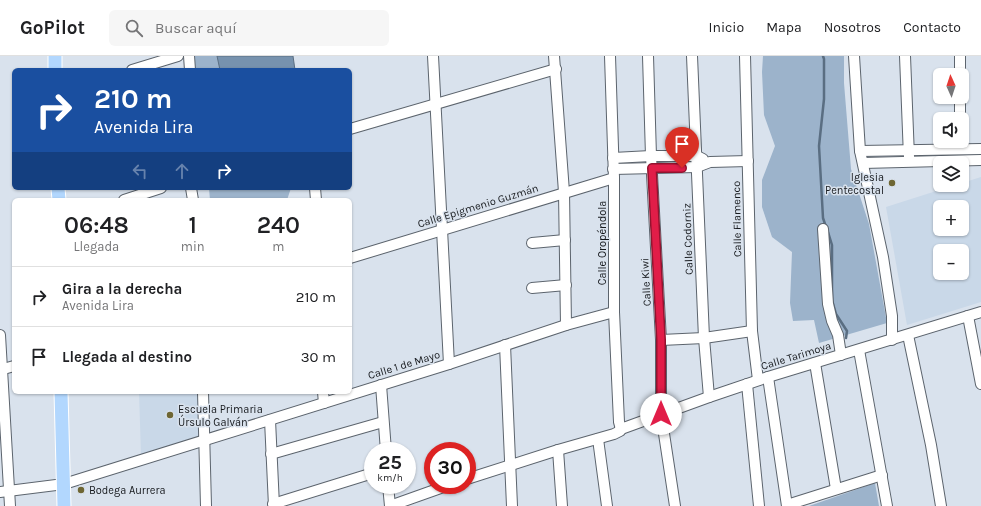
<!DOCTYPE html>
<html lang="es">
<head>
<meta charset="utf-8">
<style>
	body { margin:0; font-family:Karla,sans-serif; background:#f6f6f6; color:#202124; height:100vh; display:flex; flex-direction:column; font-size:15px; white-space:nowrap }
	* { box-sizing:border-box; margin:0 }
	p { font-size:13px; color:#757577 }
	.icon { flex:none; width:22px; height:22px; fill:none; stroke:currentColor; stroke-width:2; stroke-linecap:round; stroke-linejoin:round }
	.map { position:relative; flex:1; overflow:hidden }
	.details { position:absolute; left:12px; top:142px; width:340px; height:196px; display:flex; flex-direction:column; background:#fff; border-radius:6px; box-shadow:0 1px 3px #0004 }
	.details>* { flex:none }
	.top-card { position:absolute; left:12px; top:12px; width:340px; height:122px; border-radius:6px; box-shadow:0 1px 3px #0004; background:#1a4fa0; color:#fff; overflow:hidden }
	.needle { width:26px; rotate:357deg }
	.tools { position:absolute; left:933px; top:12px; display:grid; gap:8px }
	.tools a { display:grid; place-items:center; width:36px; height:36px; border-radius:6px; background:#fff; box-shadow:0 1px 3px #0004; font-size:20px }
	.speed { position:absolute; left:364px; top:386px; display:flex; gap:8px; font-size:20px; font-weight:700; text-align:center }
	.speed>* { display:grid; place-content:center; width:52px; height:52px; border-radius:50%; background:#fff; box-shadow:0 1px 3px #0004; line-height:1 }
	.speed small { font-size:10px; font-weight:400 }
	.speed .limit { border:6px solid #d22; background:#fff; color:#111 }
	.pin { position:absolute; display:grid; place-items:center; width:34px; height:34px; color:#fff; margin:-41px -17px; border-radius:50% 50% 50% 0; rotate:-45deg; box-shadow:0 0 4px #0007 }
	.pin .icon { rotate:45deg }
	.me { position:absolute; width:44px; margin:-22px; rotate:0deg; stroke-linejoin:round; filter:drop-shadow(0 0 3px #0008) }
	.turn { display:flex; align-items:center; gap:14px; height:84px; padding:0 16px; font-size:18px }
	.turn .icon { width:52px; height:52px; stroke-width:2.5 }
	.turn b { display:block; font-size:28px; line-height:34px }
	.lanes { display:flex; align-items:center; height:38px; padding:0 16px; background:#0003; justify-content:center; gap:20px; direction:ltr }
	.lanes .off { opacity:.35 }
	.eta { display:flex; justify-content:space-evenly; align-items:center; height:68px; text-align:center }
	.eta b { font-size:24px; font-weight:600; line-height:28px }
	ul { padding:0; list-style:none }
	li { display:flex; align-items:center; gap:12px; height:60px; padding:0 16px; border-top:1px solid #e0e0e0 }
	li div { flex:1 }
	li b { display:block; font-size:15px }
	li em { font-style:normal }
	header { display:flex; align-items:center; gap:24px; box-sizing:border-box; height:56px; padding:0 20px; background:#fff; border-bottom:1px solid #e0e0e0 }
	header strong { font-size:19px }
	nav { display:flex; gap:22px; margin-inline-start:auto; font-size:14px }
	.search { width:280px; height:36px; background:#f6f6f6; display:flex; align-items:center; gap:10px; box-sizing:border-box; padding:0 14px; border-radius:6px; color:#757577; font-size:15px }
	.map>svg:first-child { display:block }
	.built { fill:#c9d8e8; fill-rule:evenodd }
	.green { fill:#9cb3cb }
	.water { fill:#7792ae; stroke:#5a6e82 }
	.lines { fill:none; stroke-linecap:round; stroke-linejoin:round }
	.stream { stroke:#5a6e82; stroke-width:2.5 }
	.minor-casing { stroke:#5c646d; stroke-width:12 }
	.major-casing { stroke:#fff; stroke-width:15 }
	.minor { stroke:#fff; stroke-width:10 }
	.major { stroke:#b2d7fe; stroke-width:13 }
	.route-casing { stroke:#92132f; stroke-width:10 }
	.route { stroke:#e11d48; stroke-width:7 }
	.poi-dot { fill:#6e6633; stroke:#d9e2ed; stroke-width:1.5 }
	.labels { text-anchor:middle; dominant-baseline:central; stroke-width:3; stroke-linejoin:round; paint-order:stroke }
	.poi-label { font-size:11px; fill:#16191d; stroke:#d9e2ed; text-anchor:start }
	.street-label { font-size:11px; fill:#16191d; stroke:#d9e2ed }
</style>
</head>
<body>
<header>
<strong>GoPilot</strong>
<div class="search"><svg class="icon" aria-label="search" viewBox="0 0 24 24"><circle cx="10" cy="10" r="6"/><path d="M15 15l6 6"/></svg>Buscar aquí</div>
<nav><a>Inicio</a><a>Mapa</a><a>Nosotros</a><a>Contacto</a></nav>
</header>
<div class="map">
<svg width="981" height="450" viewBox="0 0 981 450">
	<rect width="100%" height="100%" fill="#d9e2ed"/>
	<g class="built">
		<path d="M981 121V246L907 269 886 151 955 129H962V127ZM940 151H962V173H940ZM940 195H962V217H940Z"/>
		<path d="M139 336H199L202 381 141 400Z"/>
	</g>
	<g class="green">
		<path d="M193 0H291L292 14H194Z"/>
		<path d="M763 0H844V27L851 113 869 168 887 267 819 287 814 264 793 265 790 247 792 196 772 181 762 151V124L775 90 764 59 762 16Z"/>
		<path d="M209 132H291L287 144H210Z"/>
		<path d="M875 427 879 450H809Z"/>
	</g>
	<path class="water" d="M217 0H293L295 14H220Z"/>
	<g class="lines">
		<g class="stream">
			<path d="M823 0 824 3V43L819 90 823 162 826 171"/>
			<path d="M828 176 832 189V244L836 258 847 275 846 282"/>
		</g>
		<g class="minor-casing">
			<g id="minor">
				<path d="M189 0 190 14"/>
				<path d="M433 0 449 308"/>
				<path d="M554 0 564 136 566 269"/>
				<path d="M610 0 614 122V256L619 366 621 373 709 341 768 321 981 256"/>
				<path d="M648 0 651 100 661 284V358L675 450"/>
				<path d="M692 0 704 282 709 341"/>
				<path d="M745 0 752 275 758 324"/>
				<path d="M854 0 860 95 883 201 892 260V284"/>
				<path d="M905 0 909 101"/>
				<path d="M132 14 178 0"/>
				<path d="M960 19V0"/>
				<path d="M960 63V41"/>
				<path d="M350 73 556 13"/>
				<path d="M860 95 981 93"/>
				<path d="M613 102 651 100H697L703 103"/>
				<path d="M863 107 981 104"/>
				<path d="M613 113 697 111 710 106 748 105"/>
				<path d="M191 132 193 144"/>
				<path d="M315 132 316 144"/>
				<path d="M124 144 161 132"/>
				<path d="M823 173 828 248 832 265 838 279 841 299"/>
				<path d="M532 187 565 184"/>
				<path d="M350 202 614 122"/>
				<path d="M532 232 566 229"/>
				<path d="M968 260 981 328"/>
				<path d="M0 279 10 450"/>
				<path d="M908 279 931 389 941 450"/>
				<path d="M661 284 704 282 752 275"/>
				<path d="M505 289 512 450"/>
				<path d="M859 294 887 450"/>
				<path d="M815 307 836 433"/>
				<path d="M0 314 14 310"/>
				<path d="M768 321 787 450"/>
				<path d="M747 328 759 450"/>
				<path d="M381 329 386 395"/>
				<path d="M203 336 206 450"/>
				<path d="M323 336 324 347"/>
				<path d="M270 364 274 450"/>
				<path d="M598 383 607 450"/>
				<path d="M558 394 562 450"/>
				<path d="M271 398 383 366"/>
				<path d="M467 423 558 394 614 378 620 375V373"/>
				<path d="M388 429 390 450"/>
				<path d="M0 436 64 428 449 308 566 269 614 256"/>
				<path d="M273 448 373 417"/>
				<path d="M787 449 882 419"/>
				<path d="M390 450 449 429"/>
			</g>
		</g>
		<g class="major-casing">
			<g id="major">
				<path d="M55 0V14"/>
				<path d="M58 132 59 144"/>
				<path d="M61 336 64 450"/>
			</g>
		</g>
		<use href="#minor" class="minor"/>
		<use href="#major" class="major"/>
	</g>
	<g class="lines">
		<g class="route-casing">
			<path id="route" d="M661 358V284L652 112H682"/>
		</g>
		<use href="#route" class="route"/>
	</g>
	<g class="poi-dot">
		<circle cx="892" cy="127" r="4"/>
		<circle cx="170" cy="359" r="4"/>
		<circle cx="81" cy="434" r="4"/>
	</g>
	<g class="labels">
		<g class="poi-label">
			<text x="884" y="121" text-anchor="end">Iglesia<tspan x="884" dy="13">Pentecostal</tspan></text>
			<text x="178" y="353">Escuela Primaria<tspan x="178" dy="13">Úrsulo Galván</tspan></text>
			<text x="89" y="434">Bodega Aurrera</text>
		</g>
		<g class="street-label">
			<text transform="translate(478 150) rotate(-17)">Calle Epigmenio Guzmán</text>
			<text transform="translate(737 163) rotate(-91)">Calle Flamenco</text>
			<text transform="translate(688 183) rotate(-92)">Calle Codorniz</text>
			<text transform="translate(602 187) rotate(-90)">Calle Oropéndola</text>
			<text transform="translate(646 226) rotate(-93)">Calle Kiwi</text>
			<text transform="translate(796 300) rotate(-17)">Calle Tarimoya</text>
			<text transform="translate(404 309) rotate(-17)">Calle 1 de Mayo</text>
		</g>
	</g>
</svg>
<div class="tools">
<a><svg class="needle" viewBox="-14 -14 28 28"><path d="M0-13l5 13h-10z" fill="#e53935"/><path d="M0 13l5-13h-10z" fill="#757577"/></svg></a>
<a><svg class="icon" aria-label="sound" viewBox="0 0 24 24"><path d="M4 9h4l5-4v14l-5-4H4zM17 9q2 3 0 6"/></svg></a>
<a><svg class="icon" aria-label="layers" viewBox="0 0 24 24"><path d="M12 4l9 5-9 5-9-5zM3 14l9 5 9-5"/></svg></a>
<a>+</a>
<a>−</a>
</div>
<div class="speed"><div>25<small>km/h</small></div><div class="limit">30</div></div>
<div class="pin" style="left:682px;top:112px;background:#d93025"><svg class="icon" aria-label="arrive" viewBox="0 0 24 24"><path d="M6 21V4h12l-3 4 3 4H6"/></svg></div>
<svg class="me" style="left:661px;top:358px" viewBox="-20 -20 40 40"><circle r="19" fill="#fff"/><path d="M0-13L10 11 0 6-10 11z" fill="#e11d48"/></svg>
<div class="top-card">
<div class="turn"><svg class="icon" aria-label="right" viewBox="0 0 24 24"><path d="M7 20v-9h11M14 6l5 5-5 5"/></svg><div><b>210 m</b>Avenida Lira</div></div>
<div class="lanes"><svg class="icon off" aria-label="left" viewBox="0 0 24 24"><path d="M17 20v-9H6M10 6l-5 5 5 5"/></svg><svg class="icon off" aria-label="ahead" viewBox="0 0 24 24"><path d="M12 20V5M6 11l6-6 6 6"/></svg><svg class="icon" aria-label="right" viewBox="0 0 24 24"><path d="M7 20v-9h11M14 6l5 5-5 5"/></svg></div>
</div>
<section class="details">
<div class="eta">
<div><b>06:48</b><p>Llegada</p></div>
<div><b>1</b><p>min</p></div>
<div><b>240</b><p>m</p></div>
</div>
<ul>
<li><svg class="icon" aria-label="right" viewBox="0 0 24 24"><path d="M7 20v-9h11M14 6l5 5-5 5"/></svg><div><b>Gira a la derecha</b><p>Avenida Lira</p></div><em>210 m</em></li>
<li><svg class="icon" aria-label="arrive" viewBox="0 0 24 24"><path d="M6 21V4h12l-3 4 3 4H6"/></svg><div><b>Llegada al destino</b></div><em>30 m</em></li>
</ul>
</section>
</div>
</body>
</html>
